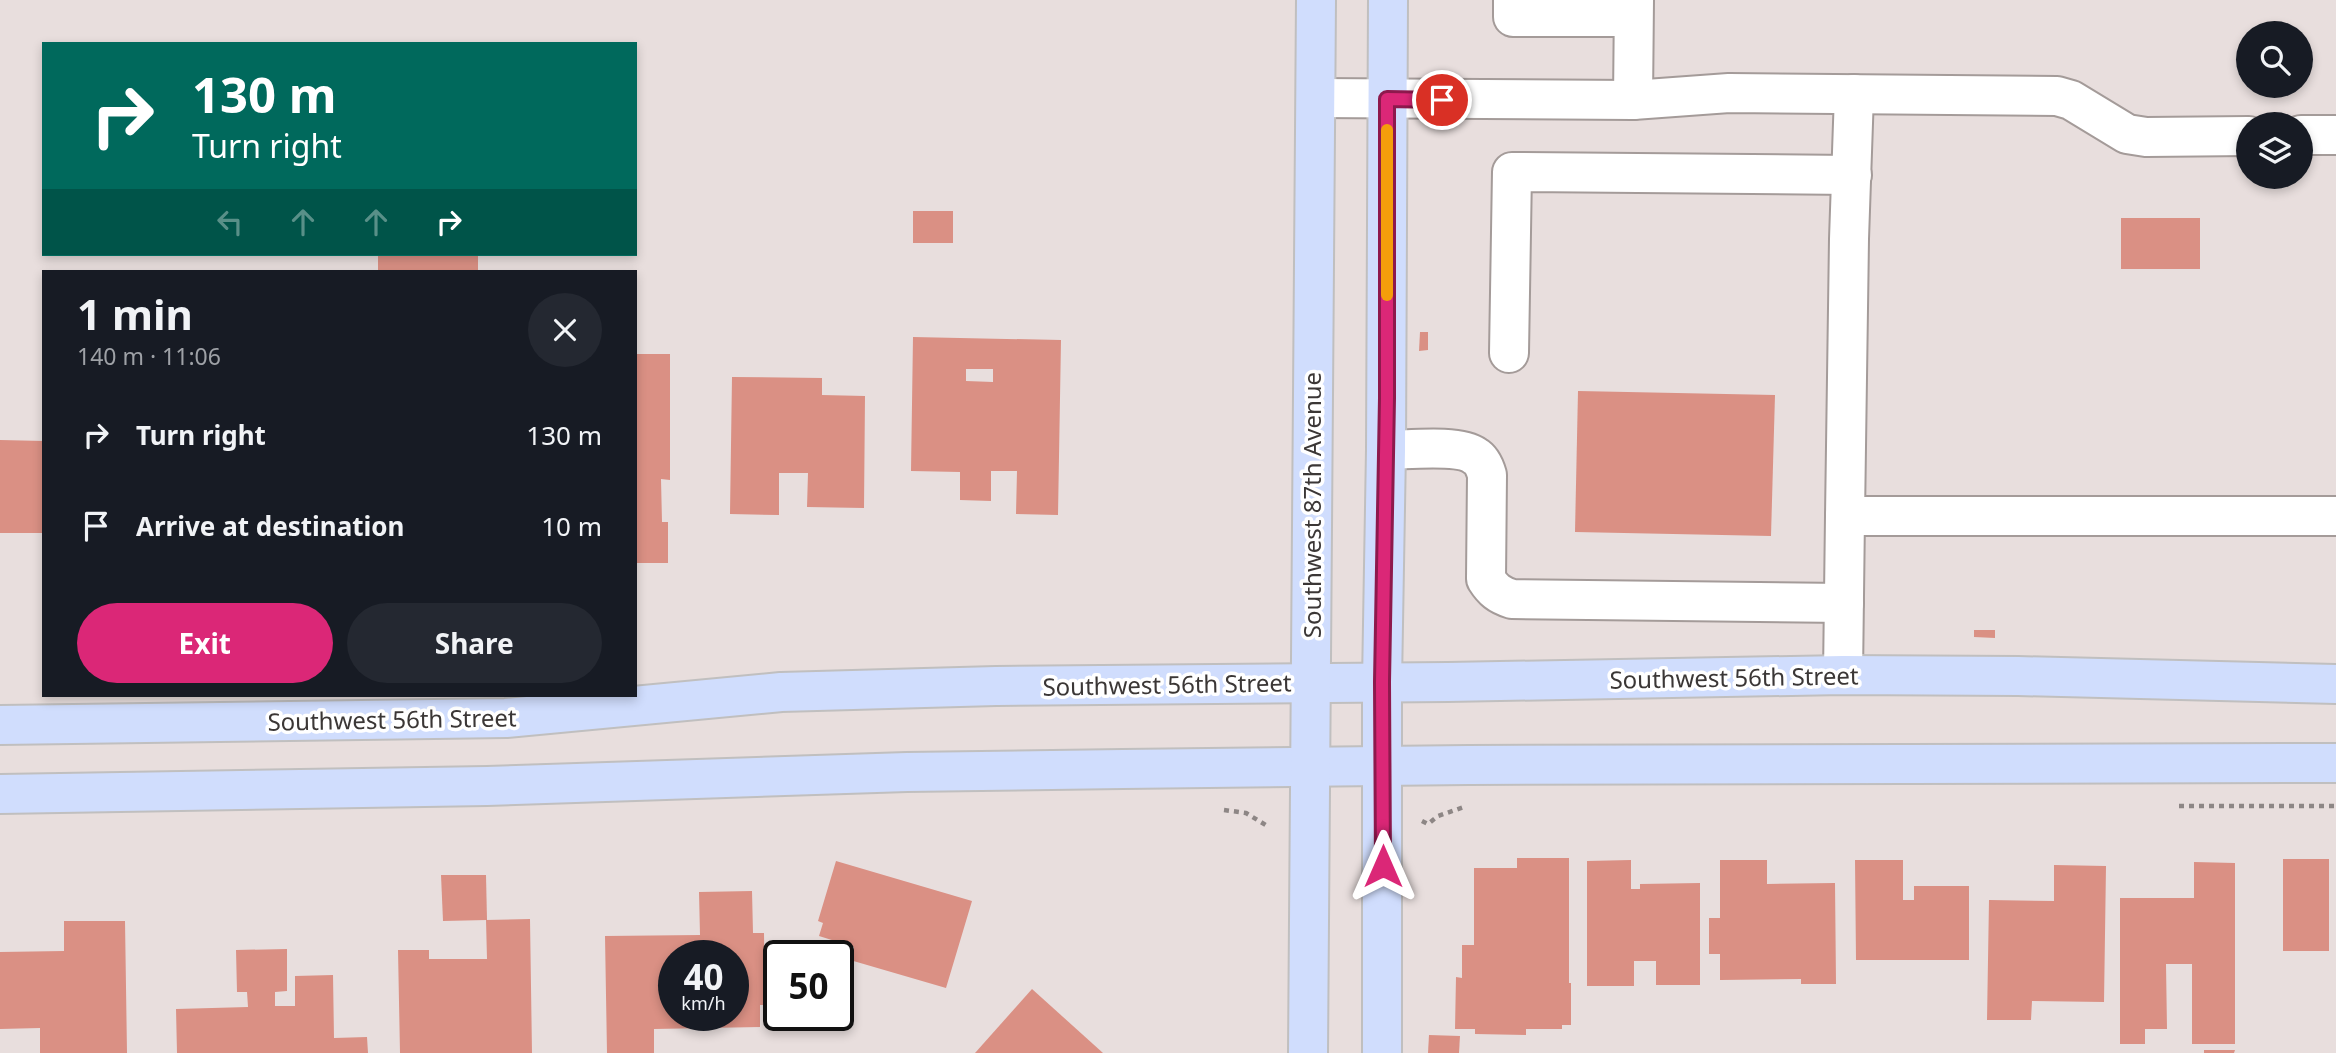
<!DOCTYPE html>
<html lang="en">
<head>
<meta charset="utf-8">
<style>
	body { margin:0; font-family:"Noto Sans",sans-serif; background:#242831; color:#f1f3f6; height:100vh; display:flex; flex-direction:column; font-size:26px; white-space:nowrap }
	* { box-sizing:border-box; margin:0 }
	p { font-size:23px; color:#9ea1a6 }
	.icon { flex:none; width:38px; height:38px; fill:none; stroke:currentColor; stroke-width:2; stroke-linecap:round; stroke-linejoin:round }
	.map { position:relative; flex:1; overflow:hidden }
	.panel { position:absolute; left:42px; top:270px; width:595px; height:427px; display:flex; flex-direction:column; background:#171b24; border-radius:0px; box-shadow:0 4px 10px #0003 }
	.panel>* { flex:none }
	.top-card { position:absolute; left:42px; top:42px; width:595px; height:214px; border-radius:0px; box-shadow:0 4px 10px #0003; background:#00695c; color:#fff; overflow:hidden }
	.fabs { position:absolute; left:2236px; top:21px; display:grid; gap:14px }
	.fabs a { display:grid; place-items:center; width:77px; height:77px; border-radius:50%; background:#171b24; box-shadow:0 4px 10px #0003; font-size:35px }
	.speed { position:absolute; left:658px; top:940px; display:flex; gap:14px; font-size:35px; font-weight:700; text-align:center }
	.speed>* { display:grid; place-content:center; width:91px; height:91px; border-radius:50%; background:#171b24; box-shadow:0 4px 10px #0003; line-height:1 }
	.speed small { font-size:18px; font-weight:400 }
	.speed .limit { border:4px solid #111; border-radius:10px; background:#fff; color:#111 }
	.pin { position:absolute; display:grid; place-items:center; width:60px; height:60px; color:#fff; margin:-30px; border:4px solid #fff; border-radius:50%; box-shadow:0 2px 7px #0007 }
	.me { position:absolute; width:77px; margin:-38px; rotate:0deg; stroke-linejoin:round; filter:drop-shadow(0 0 5px #0008) }
	.turn { display:flex; align-items:center; gap:24px; height:147px; padding:0 35px; font-size:32px }
	.turn .icon { width:91px; height:91px; stroke-width:2.5 }
	.turn b { display:block; font-size:49px; line-height:60px }
	.lanes { display:flex; align-items:center; height:66px; padding:0 35px; background:#0003; justify-content:center; gap:35px; direction:ltr }
	.lanes .off { opacity:.35 }
	.round { display:grid; place-items:center; flex:none; width:74px; height:74px; border-radius:37px; background:#242831 }
	.summary { display:flex; align-items:center; justify-content:space-between; height:119px; padding:0 35px }
	h1 { font-size:42px; font-weight:700; line-height:52px }
	.action { display:flex; gap:14px; margin-top:auto; padding:14px 35px }
	.action a { flex:1; height:80px; border-radius:42px; background:#db2777; color:#fff; font-size:28px; font-weight:700; line-height:80px; text-align:center }
	.action a+a { background:#242831; color:#f1f3f6 }
	ul { padding:0; list-style:none }
	li { display:flex; align-items:center; gap:21px; height:91px; padding:0 35px }
	li div { flex:1 }
	li b { display:block; font-size:26px }
	li em { font-style:normal }
	.map>svg:first-child { display:block }
	.building { fill:#da9084; fill-rule:evenodd }
	.lines { fill:none; stroke-linecap:round; stroke-linejoin:round }
	.minor-casing { stroke:#a49b99; stroke-width:42 }
	.major-casing { stroke:#c0bfbf; stroke-width:42 }
	.path { stroke:#8d8685; stroke-width:4.5; stroke-dasharray:5 5; stroke-linecap:butt }
	.minor { stroke:#fff; stroke-width:38 }
	.major { stroke:#d0ddfd; stroke-width:38 }
	.route-casing { stroke:#8e194d; stroke-width:18 }
	.route { stroke:#db2777; stroke-width:12 }
	.slow { stroke:#f59e0b; stroke-width:12 }
	.labels { text-anchor:middle; dominant-baseline:central; stroke-width:7; stroke-linejoin:round; paint-order:stroke }
	.street-label { font-size:24px; fill:#3b3736; stroke:#fff }
</style>
</head>
<body>
<div class="map">
<svg width="2336" height="1053" viewBox="0 0 2336 1053">
	<rect width="100%" height="100%" fill="#e8dedd"/>
	<g class="building">
		<rect x="913" y="211" width="40" height="32"/>
		<rect x="2121" y="218" width="79" height="51"/>
		<rect x="378" y="254" width="100" height="17"/>
		<path d="M1420 332H1428V350L1419 351Z"/>
		<path d="M913 337 1061 340 1058 515 1016 514 1017 471H991V501L960 500V472L911 471ZM966 369H993V382L966 381Z"/>
		<path d="M635 354H670V480L661 479 662 522H668V563H635Z"/>
		<path d="M732 377 822 378V395L865 396 864 508 807 507 808 473H779V515L730 514Z"/>
		<path d="M1578 391 1775 395 1771 536 1575 532Z"/>
		<path d="M0 440 44 441V533H0Z"/>
		<path d="M1974 630H1995V638L1974 637Z"/>
		<path d="M1517 858H1569V983H1571V1025H1562V1029H1526V1035L1475 1034V1029H1455L1456 977 1462 978V945H1474V868H1517Z"/>
		<rect x="2283" y="859" width="46" height="92"/>
		<path d="M1631 860V889H1640V884L1700 883V985H1656V961H1634V986H1587V861Z"/>
		<path d="M1720 860H1767V884L1835 883 1836 984H1801V979L1720 980V954H1709V918H1720Z"/>
		<path d="M1855 860H1903V900H1914V886H1969V960H1856Z"/>
		<path d="M836 861 972 901 946 988 850 960 854 947 819 936 823 923 818 921Z"/>
		<path d="M2194 862 2235 863V1044H2192V964H2166L2167 1029H2145V1044H2120V898H2194Z"/>
		<path d="M2054 865 2106 866 2104 1002 2032 1001 2031 1020H1987L1989 900 2054 901Z"/>
		<path d="M441 875H486L487 920 443 921Z"/>
		<path d="M752 891 753 933H764L765 1005H760V1027L654 1029V1053H607L605 936 700 935 699 892ZM674 956H733V1015H674Z"/>
		<path d="M530 919 532 1053H400L398 950H429V959H487L486 920Z"/>
		<path d="M64 921H125L127 1053H40V1028L0 1029V952L64 951Z"/>
		<path d="M287 949V991L275 992V1006H295V976L333 975 334 1038 367 1037 368 1053H177L176 1009 248 1007 247 992H237L236 950Z"/>
		<path d="M1032 989 1103 1053H975Z"/>
		<path d="M1429 1035 1460 1036 1459 1053H1428Z"/>
		<path d="M2204 1050H2235L2234 1053H2204Z"/>
	</g>
	<g class="lines">
		<g class="minor-casing">
			<g id="minor">
				<path d="M1513 0V17H1633"/>
				<path d="M1316 98 1633 100 1729 93 2057 96 2071 100 2127 134 2146 137 2249 136"/>
				<path d="M1633 100 1634 0"/>
				<path d="M2301 135H2336"/>
				<path d="M1509 353 1512 172 1852 175"/>
				<path d="M1386 450C1407 450 1459 444 1475 456 1482 460 1485 468 1487 475L1486 579C1493 590 1499 595 1512 599L1844 603"/>
				<path d="M1845 516 1849 239 1854 94"/>
				<path d="M1843 675 1845 516H2336"/>
			</g>
		</g>
		<g class="major-casing">
			<g id="major">
				<path d="M0 725 506 718 781 692 996 686 1448 682 1843 675 2018 676 2336 684"/>
				<path d="M0 794 487 786 907 772 1123 769 1468 765 2336 763"/>
				<path d="M1308 1053 1316 0"/>
				<path d="M1382 1053V682L1386 450 1388 0"/>
			</g>
		</g>
		<g class="path">
			<path d="M2179 806H2336"/>
			<path d="M1224 810 1246 813 1269 827"/>
			<path d="M1422 821 1428 824 1438 816 1464 807"/>
		</g>
		<use href="#minor" class="minor"/>
		<use href="#major" class="major"/>
	</g>
	<g class="lines">
		<g class="route-casing">
			<path id="route" d="M1383 866 1382 682 1387 398V99L1442 100"/>
		</g>
		<use href="#route" class="route"/>
		<path class="slow" d="M1387 295V130"/>
	</g>
	<g class="labels">
		<g class="street-label">
			<text transform="translate(1311 505) rotate(-90)">Southwest 87th Avenue</text>
			<text transform="translate(1734 677) rotate(-1)">Southwest 56th Street</text>
			<text transform="translate(1167 684) rotate(-1)">Southwest 56th Street</text>
			<text transform="translate(392 719) rotate(-1)">Southwest 56th Street</text>
		</g>
	</g>
</svg>
<div class="fabs">
<a><svg class="icon" aria-label="search" viewBox="0 0 24 24"><circle cx="10" cy="10" r="6"/><path d="M15 15l6 6"/></svg></a>
<a><svg class="icon" aria-label="layers" viewBox="0 0 24 24"><path d="M12 4l9 5-9 5-9-5zM3 14l9 5 9-5"/></svg></a>
</div>
<div class="speed"><div>40<small>km/h</small></div><div class="limit">50</div></div>
<div class="pin" style="left:1442px;top:100px;background:#d93025"><svg class="icon" aria-label="arrive" viewBox="0 0 24 24"><path d="M6 21V4h12l-3 4 3 4H6"/></svg></div>
<svg class="me" style="left:1383px;top:866px" viewBox="-20 -20 40 40"><path d="M0-17L14 15 0 8-14 15z" fill="#db2777" stroke="#fff" stroke-width="4"/></svg>
<div class="top-card">
<div class="turn"><svg class="icon" aria-label="right" viewBox="0 0 24 24"><path d="M7 20v-9h11M14 6l5 5-5 5"/></svg><div><b>130 m</b>Turn right</div></div>
<div class="lanes"><svg class="icon off" aria-label="left" viewBox="0 0 24 24"><path d="M17 20v-9H6M10 6l-5 5 5 5"/></svg><svg class="icon off" aria-label="ahead" viewBox="0 0 24 24"><path d="M12 20V5M6 11l6-6 6 6"/></svg><svg class="icon off" aria-label="ahead" viewBox="0 0 24 24"><path d="M12 20V5M6 11l6-6 6 6"/></svg><svg class="icon" aria-label="right" viewBox="0 0 24 24"><path d="M7 20v-9h11M14 6l5 5-5 5"/></svg></div>
</div>
<section class="panel">
<div class="summary"><div><h1>1 min</h1><p>140 m · 11:06</p></div><a class="round"><svg class="icon" aria-label="close" viewBox="0 0 24 24"><path d="M6 6l12 12M18 6L6 18"/></svg></a></div>
<ul>
<li><svg class="icon" aria-label="right" viewBox="0 0 24 24"><path d="M7 20v-9h11M14 6l5 5-5 5"/></svg><div><b>Turn right</b></div><em>130 m</em></li>
<li><svg class="icon" aria-label="arrive" viewBox="0 0 24 24"><path d="M6 21V4h12l-3 4 3 4H6"/></svg><div><b>Arrive at destination</b></div><em>10 m</em></li>
</ul>
<div class="action"><a>Exit</a><a>Share</a></div>
</section>
</div>
</body>
</html>
